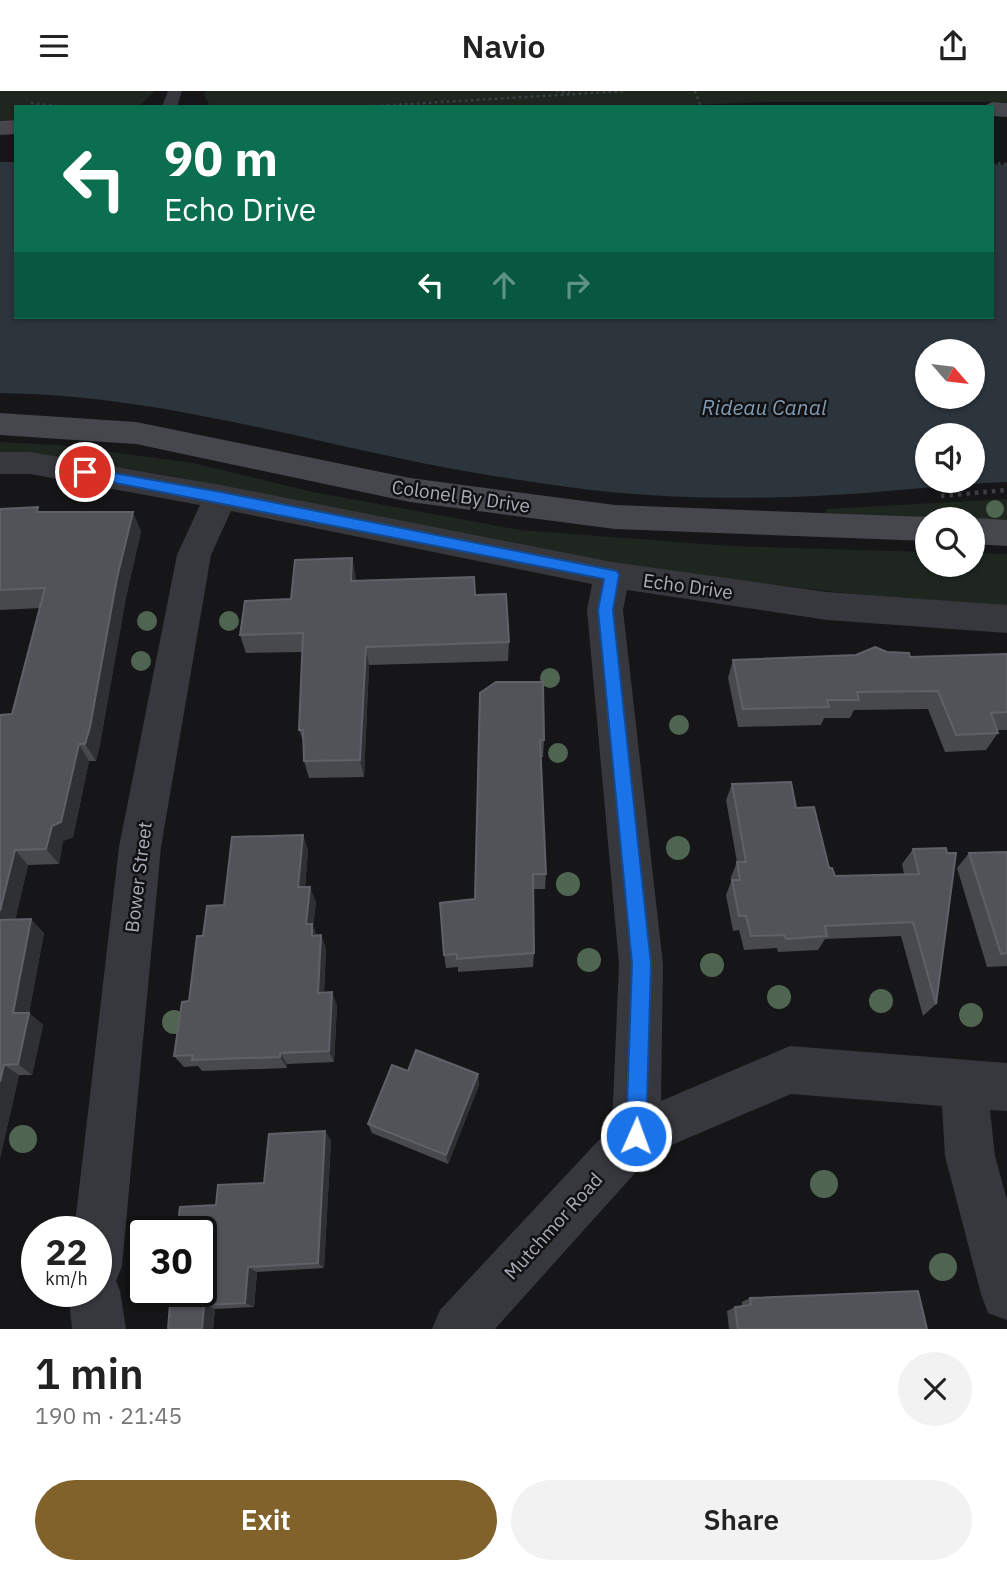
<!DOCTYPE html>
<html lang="en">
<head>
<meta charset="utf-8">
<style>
	body { margin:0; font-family:"IBM Plex Sans",sans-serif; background:#f2f2f2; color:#222; height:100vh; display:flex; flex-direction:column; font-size:26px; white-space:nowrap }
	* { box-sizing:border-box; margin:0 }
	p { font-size:23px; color:#767676 }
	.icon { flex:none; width:38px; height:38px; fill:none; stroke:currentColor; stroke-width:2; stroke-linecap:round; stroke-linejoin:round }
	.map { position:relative; height:1238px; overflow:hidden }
	.side { display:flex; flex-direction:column; background:#fff; flex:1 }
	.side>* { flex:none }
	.top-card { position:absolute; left:14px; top:14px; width:980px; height:214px; border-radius:0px; box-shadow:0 2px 5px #0004; background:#0b6e4f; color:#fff; overflow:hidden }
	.needle { width:46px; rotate:118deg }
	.tools { position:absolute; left:915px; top:248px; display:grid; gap:14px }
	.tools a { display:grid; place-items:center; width:70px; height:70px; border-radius:50%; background:#fff; box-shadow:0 2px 5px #0004; font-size:35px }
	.speed { position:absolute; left:21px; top:1125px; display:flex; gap:14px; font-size:35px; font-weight:700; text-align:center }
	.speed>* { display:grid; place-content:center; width:91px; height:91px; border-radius:50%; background:#fff; box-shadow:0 2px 5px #0004; line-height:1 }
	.speed small { font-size:18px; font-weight:400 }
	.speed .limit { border:4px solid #111; border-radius:10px; background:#fff; color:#111 }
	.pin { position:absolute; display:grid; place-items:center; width:60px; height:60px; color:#fff; margin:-30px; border:4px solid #fff; border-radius:50%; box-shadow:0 2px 7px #0007 }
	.me { position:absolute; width:77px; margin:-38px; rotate:2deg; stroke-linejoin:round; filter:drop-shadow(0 0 5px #0008) }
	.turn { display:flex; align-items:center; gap:24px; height:147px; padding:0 35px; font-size:32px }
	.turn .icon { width:91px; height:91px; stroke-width:2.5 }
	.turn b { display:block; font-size:49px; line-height:60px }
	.lanes { display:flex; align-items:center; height:66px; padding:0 35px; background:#0003; justify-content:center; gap:35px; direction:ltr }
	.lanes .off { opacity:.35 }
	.round { display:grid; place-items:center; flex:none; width:74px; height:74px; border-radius:37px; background:#f2f2f2 }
	.overview { display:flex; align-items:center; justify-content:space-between; height:119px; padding:0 35px }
	h1 { font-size:42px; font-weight:600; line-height:52px }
	.primary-button { display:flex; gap:14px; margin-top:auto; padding:14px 35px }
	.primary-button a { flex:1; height:80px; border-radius:42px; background:#80622a; color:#fff; font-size:28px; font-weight:600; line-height:80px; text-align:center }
	.primary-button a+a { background:#f2f2f2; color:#222 }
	header { display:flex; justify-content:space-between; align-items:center; height:91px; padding:0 35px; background:#fff; font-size:32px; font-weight:600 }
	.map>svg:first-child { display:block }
	.green { fill:#1e261f }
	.water { fill:#2c353c; fill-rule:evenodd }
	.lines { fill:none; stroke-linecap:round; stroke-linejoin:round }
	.path-far1 { stroke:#3d3f44; stroke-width:2.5; stroke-dasharray:2.5 3.5; stroke-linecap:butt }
	.path { stroke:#3d3f44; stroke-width:4.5; stroke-dasharray:3.5 5; stroke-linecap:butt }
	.lane { fill:#37383d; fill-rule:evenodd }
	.street { fill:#37383d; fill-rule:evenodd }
	.secondary { fill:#45474d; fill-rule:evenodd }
	.tree { fill:#506452 }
	.wall { fill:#47494d }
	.shaded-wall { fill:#2f3033 }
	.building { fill:#525359; stroke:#5f6168; stroke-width:2 }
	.route { fill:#1a73e8; stroke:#114b97; stroke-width:2 }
	.labels { text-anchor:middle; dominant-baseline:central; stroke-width:5; stroke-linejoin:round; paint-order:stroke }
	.street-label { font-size:19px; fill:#a8adb8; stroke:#111113 }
	.water-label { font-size:21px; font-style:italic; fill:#7f9bb3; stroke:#111113 }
</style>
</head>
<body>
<header><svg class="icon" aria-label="menu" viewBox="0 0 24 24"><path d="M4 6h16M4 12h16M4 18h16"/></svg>Navio<svg class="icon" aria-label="share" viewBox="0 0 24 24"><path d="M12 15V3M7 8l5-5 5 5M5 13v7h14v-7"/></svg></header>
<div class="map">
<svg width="1007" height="1238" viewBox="0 0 1007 1238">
	<rect width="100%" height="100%" fill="#161618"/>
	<g class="green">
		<path d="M0 0H155L138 16H16V29L0 30Z"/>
		<path d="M206 0H1007V11H764L641 16H210L204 4Z"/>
		<path d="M0 351 58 354 193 372 313 401 520 439 730 455 927 461 928 474H973V462L1007 463V515L845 502 623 476 173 385 56 366 0 362Z"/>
		<path d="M1007 408V430L825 422 826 418Z"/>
	</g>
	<path class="water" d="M0 71H16V226H992V73L1007 74V391C949 393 891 401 833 404 746 409 655 408 568 396 520 389 470 382 422 372 279 343 148 304 0 302ZM928 261H973V306H928ZM928 345H973V390H928Z"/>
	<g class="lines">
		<g class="path-far1">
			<path d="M556 0 570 2"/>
			<path d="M695 0 701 16"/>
			<path d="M31 12 65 16"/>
			<path d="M315 16 376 15 626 0"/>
			<path d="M992 72 1007 73"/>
		</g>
		<path class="path" d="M941 405 1007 399"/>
		<path class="lane" d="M168 0H182L177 16H162Z"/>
		<path class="street" d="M0 361H30L221 394 612 471 827 501 1007 514V542L827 529 627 499 623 519 663 873 661 1010 790 955 1007 972V1020L990 1019 995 1065 1007 1109V1229L988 1222 981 1203 945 1065 942 1015 791 1003 653 1062 495 1238H432L440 1219 612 1035 619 873 587 519 592 493 231 420 211 464 161 756 122 1175 116 1190 120 1200 126 1238H72L68 1200H96V1141H74L119 756 177 464 200 414 30 383H0Z"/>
		<g class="secondary">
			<path d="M992 11 1007 12V26L992 25V16H982Z"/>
			<path d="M16 29V43L0 44V30Z"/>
			<path d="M0 322 136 331 410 387 615 414 928 426 939 429H928V450L615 438 410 411 136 353 0 344Z"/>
			<path d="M973 427 1007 429V455L973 453V429H969Z"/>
		</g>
	</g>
	<g class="tree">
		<circle cx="995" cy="418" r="9"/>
		<circle cx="147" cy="530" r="10"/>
		<circle cx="229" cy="530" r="10"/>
		<circle cx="141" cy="570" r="10"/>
		<circle cx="550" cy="587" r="10"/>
		<circle cx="679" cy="634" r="10"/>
		<circle cx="558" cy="662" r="10"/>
		<circle cx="678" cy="757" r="12"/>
		<circle cx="568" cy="793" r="12"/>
		<circle cx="589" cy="869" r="12"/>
		<circle cx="712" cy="874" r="12"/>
		<circle cx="779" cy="906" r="12"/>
		<circle cx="881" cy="910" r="12"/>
		<circle cx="971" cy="924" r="12"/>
		<circle cx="174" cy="931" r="12"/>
		<circle cx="23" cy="1048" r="14"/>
		<circle cx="824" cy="1093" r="14"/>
		<circle cx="943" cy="1176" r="14"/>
	</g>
	<g class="wall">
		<path d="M0 418 41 421 141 440 126 506 100 653 96 670H89L73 746 63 750 59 773 28 774 15 829 44 842 29 922 43 934 32 984H19L0 1067V624L12 623 40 517 0 519Z"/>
		<path d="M352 467 356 490 475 504 509 551 508 570 369 574 364 686 309 687 304 670V653L299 639 302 561 246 562 240 544Z"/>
		<path d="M887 561 910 566 1007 563V639H997L998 642 986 659 945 661 928 618 854 619 850 627H824L821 634 738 636 728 587 733 569 856 564Z"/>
		<path d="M480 602 544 649 543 666H541L546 783 545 798H533L534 862 533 876 458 881V876L446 877 444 864 475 808Z"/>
		<path d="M732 693 796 717 835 785 904 783 902 773 913 758 946 757 936 913 923 925 901 845 825 848 818 859 778 861 777 857 744 859 739 839 733 840 726 804 731 791V786L737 771 726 709Z"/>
		<path d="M303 744 308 759 305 796 316 811 313 835 317 845 321 844 326 858 324 902 337 914 334 971 287 973V977L202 980 198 975 184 976 174 965 189 910 203 845 224 814Z"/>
		<path d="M1007 761V875L987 876 957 777 969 762Z"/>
		<path d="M408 980 478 983 479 994 448 1073 372 1042 368 1033Z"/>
		<path d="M331 1049 324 1177 257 1181 254 1216 215 1218 213 1238H168L216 1114 264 1092Z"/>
		<path d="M750 1207 927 1238H729L727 1220 735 1216 742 1215V1211Z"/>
	</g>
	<g class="shaded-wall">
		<path d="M133 421 141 440 126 506 100 653 96 670 85 653 117 487Z"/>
		<path d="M352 467 356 486 355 509 351 490Z"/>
		<path d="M366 556 369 574 364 686 360 669Z"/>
		<path d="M79 653 89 670 73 746 63 750 59 773 46 758 52 735Z"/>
		<path d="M303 744 308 759 304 811 298 796Z"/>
		<path d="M15 759 28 774 12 843 0 832V820Z"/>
		<path d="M310 796 316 811 313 835 318 847 317 859 306 833Z"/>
		<path d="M31 828 44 842 29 922 43 934 32 984 18 973 13 922Z"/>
		<path d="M321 844 326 858 323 915 318 902Z"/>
		<path d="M332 901 337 914 334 971 329 960Z"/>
		<path d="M280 962 287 973V977L280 966Z"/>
		<path d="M4 974 19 984 0 1067V991Z"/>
		<path d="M478 983 479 994 448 1073 446 1064Z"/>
		<path d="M325 1040 331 1049 324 1177 318 1172Z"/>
		<path d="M248 1176 257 1181 254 1216 245 1212Z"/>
		<path d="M204 1214 215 1218 213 1238H202Z"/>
	</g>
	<g class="building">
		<path d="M38 416 37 421H133L117 487 90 636 85 653H79L61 731 52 735 46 758 15 759 0 820V624L12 623 45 497 0 499V418Z"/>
		<path d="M352 467 351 490 474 486 475 504 506 503 509 551 366 556 360 669 304 670 303 639H299L303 542 240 544 245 510 291 508 295 469Z"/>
		<path d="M875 556 887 561 909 562 910 566 1007 563V621L991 622 998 642 956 644 938 600 857 601 859 609H827L829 616 743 618 733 569 856 564Z"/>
		<path d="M496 591H543L544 649H540L546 783H533L534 862 457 868V863L444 864 440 812 475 808 480 602Z"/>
		<path d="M791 691 796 717 814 716 829 777H832L835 785 919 783 913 758 946 757 947 762H956L936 913 913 831 825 835 827 845 786 848 784 844 751 845 746 825H739L732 789H740L737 771H746L732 693Z"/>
		<path d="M303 744 298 796H310L306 833H312V845L321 844 318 902 332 901 329 960 280 962V966L192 969 193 964 174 965 182 911 189 910 197 845H203L207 815 224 814 232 746Z"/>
		<path d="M1007 761V862L1001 863 969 762Z"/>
		<path d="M31 828 13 922H29L18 973 4 974 0 991V829Z"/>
		<path d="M416 959 478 983 446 1064 368 1033 392 974 408 980Z"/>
		<path d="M325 1040 318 1172 248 1176 245 1212 204 1214 202 1238H168L171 1200H201V1141H177L180 1116 216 1114 218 1094 264 1092 269 1043Z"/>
		<path d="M918 1200 927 1238H738L735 1216 751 1214 750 1207Z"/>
	</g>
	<path class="route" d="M85 377 221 401 617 480 619 484 613 519 651 873 646 1045 643 1052 636 1055 629 1052 626 1045 632 873 598 519 604 488 80 385V378Z"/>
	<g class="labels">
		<g class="street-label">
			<text transform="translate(461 405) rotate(8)">Colonel By Drive</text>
			<text transform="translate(688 495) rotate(8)">Echo Drive</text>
			<text transform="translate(138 786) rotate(-83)">Bower Street</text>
			<text transform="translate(553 1135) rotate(-48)">Mutchmor Road</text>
		</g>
		<g class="water-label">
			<text x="764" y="316">Rideau Canal</text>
		</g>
	</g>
</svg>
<div class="tools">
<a><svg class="needle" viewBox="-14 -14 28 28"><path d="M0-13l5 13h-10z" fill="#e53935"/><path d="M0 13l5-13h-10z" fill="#767676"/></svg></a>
<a><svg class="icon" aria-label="sound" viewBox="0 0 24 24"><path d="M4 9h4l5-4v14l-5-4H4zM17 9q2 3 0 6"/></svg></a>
<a><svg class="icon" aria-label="search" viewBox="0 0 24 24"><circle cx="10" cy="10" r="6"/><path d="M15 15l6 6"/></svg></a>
</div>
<div class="speed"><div>22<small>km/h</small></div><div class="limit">30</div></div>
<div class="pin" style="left:85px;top:381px;background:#d93025"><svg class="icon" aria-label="arrive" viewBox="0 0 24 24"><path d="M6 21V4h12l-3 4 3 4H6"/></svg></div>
<svg class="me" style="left:636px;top:1045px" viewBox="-20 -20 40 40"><circle r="17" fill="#1a73e8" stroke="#fff" stroke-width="3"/><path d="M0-11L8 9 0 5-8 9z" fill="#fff"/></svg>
<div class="top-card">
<div class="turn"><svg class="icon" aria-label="left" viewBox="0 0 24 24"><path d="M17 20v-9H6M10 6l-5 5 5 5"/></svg><div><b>90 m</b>Echo Drive</div></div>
<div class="lanes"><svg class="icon" aria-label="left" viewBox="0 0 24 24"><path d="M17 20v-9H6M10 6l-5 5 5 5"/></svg><svg class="icon off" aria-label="ahead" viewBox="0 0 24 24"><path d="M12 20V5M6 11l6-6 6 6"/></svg><svg class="icon off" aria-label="right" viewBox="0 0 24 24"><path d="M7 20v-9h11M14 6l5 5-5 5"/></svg></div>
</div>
</div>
<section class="side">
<div class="overview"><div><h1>1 min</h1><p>190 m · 21:45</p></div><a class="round"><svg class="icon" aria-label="close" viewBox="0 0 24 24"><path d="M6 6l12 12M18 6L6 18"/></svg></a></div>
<div class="primary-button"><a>Exit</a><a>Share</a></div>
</section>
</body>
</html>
